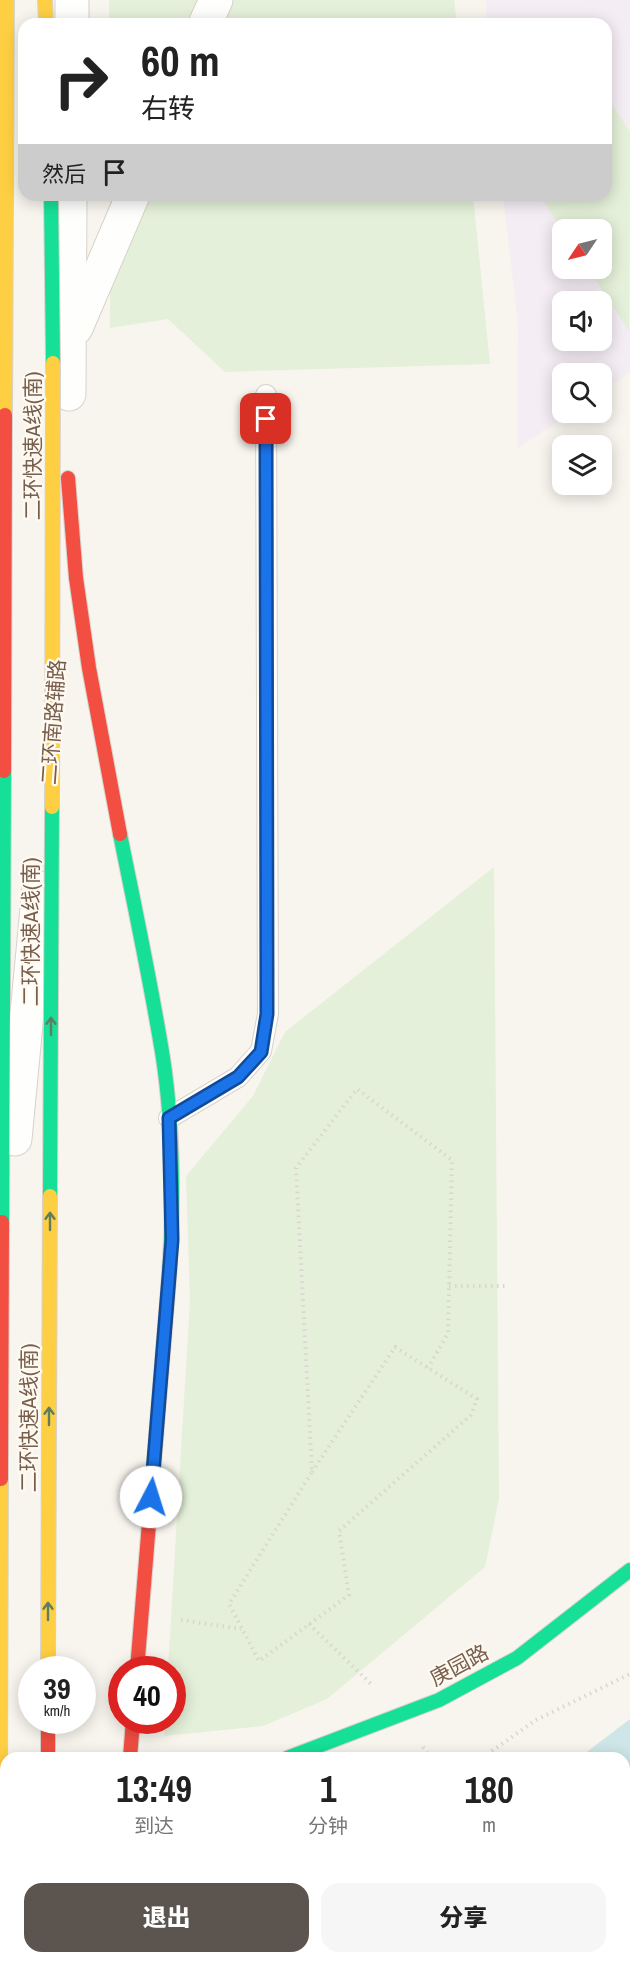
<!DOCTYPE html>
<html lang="zh">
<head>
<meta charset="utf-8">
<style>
	body { margin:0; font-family:"Archivo Narrow","Noto Sans SC",sans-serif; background:#f6f6f6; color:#222; height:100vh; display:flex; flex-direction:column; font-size:22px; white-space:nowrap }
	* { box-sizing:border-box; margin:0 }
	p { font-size:20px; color:#767676 }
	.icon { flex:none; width:33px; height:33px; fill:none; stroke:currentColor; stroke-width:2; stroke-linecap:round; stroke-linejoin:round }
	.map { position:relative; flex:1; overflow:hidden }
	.side { position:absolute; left:0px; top:1752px; width:630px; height:212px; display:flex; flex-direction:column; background:#fff; border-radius:18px 18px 0 0; box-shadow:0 3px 15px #0003 }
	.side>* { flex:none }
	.hud { position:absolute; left:18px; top:18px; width:594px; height:183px; border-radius:18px; box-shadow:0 3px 15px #0003; background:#fff; color:#222; overflow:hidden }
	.needle { width:39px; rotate:235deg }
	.buttons { position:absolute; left:552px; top:219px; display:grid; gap:12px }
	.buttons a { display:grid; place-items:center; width:60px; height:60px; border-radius:12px; background:#fff; box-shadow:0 3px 15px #0003; font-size:30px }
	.speed { position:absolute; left:18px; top:1656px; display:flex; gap:12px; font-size:30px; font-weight:700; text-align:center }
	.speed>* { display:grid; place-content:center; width:78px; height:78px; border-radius:50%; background:#fff; box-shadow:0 3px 15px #0003; line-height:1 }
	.speed small { font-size:15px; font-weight:400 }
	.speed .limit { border:9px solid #d22; background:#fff; color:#111 }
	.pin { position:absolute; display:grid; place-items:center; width:51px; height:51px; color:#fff; margin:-26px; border-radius:12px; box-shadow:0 3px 9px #0006 }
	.me { position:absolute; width:66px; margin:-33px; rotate:5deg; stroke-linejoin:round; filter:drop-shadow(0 0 4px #0008) }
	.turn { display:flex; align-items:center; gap:21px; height:126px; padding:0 24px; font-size:27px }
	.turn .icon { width:78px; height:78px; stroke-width:2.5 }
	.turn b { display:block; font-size:42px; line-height:51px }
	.then { display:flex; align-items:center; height:57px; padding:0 24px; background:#0003; gap:12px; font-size:22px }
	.eta { display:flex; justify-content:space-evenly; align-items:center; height:102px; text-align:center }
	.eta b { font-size:36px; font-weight:800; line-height:42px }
	.action { display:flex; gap:12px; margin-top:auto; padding:12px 24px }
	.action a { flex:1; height:69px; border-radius:18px; background:#5c554f; color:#fff; font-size:24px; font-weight:800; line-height:69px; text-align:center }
	.action a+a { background:#f6f6f6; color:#222 }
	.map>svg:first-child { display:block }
	.education { fill:#f5edf4; fill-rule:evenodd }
	.green { fill:#e4f0d9 }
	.water { fill:#cfe6e8 }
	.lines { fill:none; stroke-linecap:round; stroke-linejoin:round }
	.lane-casing { stroke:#d8d2cc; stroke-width:22 }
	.street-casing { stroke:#d8d2cc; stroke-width:35 }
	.fast-casing { stroke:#d8d2cc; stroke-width:16 }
	.slow-casing { stroke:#d8d2cc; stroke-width:16 }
	.jam-casing { stroke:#d8d2cc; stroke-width:16 }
	.path { stroke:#dad5d0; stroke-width:4; stroke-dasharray:1.5 4.5; stroke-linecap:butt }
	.lane { stroke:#fefefc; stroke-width:20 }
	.street { stroke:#fefefc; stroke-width:33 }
	.fast { stroke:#16e098; stroke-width:14 }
	.slow { stroke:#ffcf43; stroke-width:14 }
	.jam { stroke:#f24e42; stroke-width:14 }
	.fast-bridge-casing { stroke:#d9d1cb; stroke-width:16; stroke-linecap:butt }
	.slow-bridge-casing { stroke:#d9d1cb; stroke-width:16; stroke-linecap:butt }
	.fast-bridge { stroke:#16e098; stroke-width:14 }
	.slow-bridge { stroke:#ffcf43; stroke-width:14 }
	.oneway { stroke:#5f7e60 }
	.route-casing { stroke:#114b97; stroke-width:15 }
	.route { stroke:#1a73e8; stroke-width:10 }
	.labels { text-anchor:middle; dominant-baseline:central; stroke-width:4.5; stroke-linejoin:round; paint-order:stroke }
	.street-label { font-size:21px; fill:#775e4d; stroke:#fffaf1 }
</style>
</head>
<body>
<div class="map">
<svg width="630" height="1963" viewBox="0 0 630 1963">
	<rect width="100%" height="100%" fill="#f8f5ee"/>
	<path class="education" d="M486 0H630V374L629 373 602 391V374H562V412L571 413 517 449 518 325 503 195H606V24H487ZM562 230H602V268H562ZM562 302H602V340H562Z"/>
	<g class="green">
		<path d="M109 0H454L457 24H109Z"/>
		<path d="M606 95 630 132 629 331 588 269 602 268V230H562L540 195H606Z"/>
		<path d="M110 195H473L490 364 225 372 168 319 110 328Z"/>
		<path d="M494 867 499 1499 485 1567 327 1699 263 1726 164 1736 165 1721 172 1720V1670L168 1669 190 1300 186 1176 253 1096 285 1032Z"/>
	</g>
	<path class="water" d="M630 1719V1963H0V1869H6V1958H624V1758H579Z"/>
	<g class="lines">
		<g class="lane-casing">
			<path id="lane" d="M169 1118 238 1077 261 1051 268 1014 266 395"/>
		</g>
		<g class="street-casing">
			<g id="street">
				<path d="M72 24V0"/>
				<path d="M205 24 216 0"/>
				<path d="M76 328 133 195"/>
				<path d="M69 394 70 195"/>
				<path d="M15 1139 39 888"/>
			</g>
		</g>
		<g class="fast-casing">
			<g id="fast">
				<path d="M120 834C135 909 151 983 163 1058 174 1130 174 1217 168 1290"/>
				<path d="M2 1222 4 771"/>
				<path d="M287 1758 439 1700 517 1658 630 1570"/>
			</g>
		</g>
		<g class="slow-casing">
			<g id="slow">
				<path d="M45 0 46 24"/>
				<path d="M5 415 7 0"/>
				<path d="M0 1785 1 1479"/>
				<path d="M47 1958V1963"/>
			</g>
		</g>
		<g class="jam-casing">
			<g id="jam">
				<path d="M68 478 76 578 89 668 120 834"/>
				<path d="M4 771 5 415"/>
				<path d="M1 1479 2 1222"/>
				<path d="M137 1670 168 1290"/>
				<path d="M48 1720V1758"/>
				<path d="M130 1758 133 1720"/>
				<path d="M0 1802 6 1801"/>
			</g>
		</g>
		<g class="path">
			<path d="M449 1286H506"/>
			<path d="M312 1472 395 1347 477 1399 471 1415 339 1531 349 1595 259 1661 229 1604 312 1472 296 1168 357 1089 452 1160 448 1333 428 1368"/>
			<path d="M181 1620 241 1629"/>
			<path d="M309 1624 371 1684"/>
			<path d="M423 1747 430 1758"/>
			<path d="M482 1758 536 1720 630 1674"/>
			<path d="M569 1958 573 1963"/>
		</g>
		<use href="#lane" class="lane"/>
		<use href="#street" class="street"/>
		<use href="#fast" class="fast"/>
		<use href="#slow" class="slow"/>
		<use href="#jam" class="jam"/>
		<g class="fast-bridge-casing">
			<g id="fast-bridge">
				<path d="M51 195 53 363"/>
				<path d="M50 1196 52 807"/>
			</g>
		</g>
		<g class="slow-bridge-casing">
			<g id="slow-bridge">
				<path d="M52 807 53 363"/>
				<path d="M48 1670 50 1196"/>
			</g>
		</g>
		<use href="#fast-bridge" class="fast-bridge"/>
		<use href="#slow-bridge" class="slow-bridge"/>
	</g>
	<defs><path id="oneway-shaft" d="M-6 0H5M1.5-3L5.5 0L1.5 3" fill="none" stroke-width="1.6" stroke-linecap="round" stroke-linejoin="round" transform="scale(1.5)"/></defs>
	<g class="oneway">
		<use href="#oneway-shaft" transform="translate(51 1026) rotate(-90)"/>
		<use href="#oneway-shaft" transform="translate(50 1221) rotate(-90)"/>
		<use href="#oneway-shaft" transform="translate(49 1416) rotate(-90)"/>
		<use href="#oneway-shaft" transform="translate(48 1611) rotate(-90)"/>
	</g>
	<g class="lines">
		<g class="route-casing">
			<path id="route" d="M151 1497 172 1240 169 1118 238 1077 261 1052 267 1014 266 419"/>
		</g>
		<use href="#route" class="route"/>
	</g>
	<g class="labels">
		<g class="street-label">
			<text transform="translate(32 446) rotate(-90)">二环快速A线(南)</text>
			<text transform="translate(53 722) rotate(-86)">二环南路辅路</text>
			<text transform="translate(30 932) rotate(-90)">二环快速A线(南)</text>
			<text transform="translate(28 1418) rotate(-90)">二环快速A线(南)</text>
			<text transform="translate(459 1665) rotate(-28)">庚园路</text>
		</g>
	</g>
</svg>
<div class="buttons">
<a><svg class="needle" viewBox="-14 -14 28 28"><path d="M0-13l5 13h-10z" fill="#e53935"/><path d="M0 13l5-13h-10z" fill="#767676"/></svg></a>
<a><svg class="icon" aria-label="sound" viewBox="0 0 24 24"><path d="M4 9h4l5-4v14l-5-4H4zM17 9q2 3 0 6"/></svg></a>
<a><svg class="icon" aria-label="search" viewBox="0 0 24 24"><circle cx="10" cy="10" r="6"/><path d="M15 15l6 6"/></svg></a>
<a><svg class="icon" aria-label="layers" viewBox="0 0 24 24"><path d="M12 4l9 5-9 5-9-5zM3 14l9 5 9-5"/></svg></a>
</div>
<div class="speed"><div>39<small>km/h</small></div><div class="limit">40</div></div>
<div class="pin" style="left:266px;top:419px;background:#d93025"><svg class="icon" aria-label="arrive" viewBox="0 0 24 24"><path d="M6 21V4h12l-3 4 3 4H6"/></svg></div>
<svg class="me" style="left:151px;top:1497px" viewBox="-20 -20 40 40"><circle r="19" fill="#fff"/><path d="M0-13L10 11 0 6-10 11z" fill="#1a73e8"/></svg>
<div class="hud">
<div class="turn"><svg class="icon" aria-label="right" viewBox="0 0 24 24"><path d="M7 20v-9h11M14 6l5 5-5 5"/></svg><div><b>60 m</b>右转</div></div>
<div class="then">然后<svg class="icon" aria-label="arrive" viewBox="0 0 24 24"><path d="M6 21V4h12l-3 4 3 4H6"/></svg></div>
</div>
<section class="side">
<div class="eta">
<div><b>13:49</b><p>到达</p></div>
<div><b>1</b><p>分钟</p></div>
<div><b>180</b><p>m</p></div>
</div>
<div class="action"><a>退出</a><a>分享</a></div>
</section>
</div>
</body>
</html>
